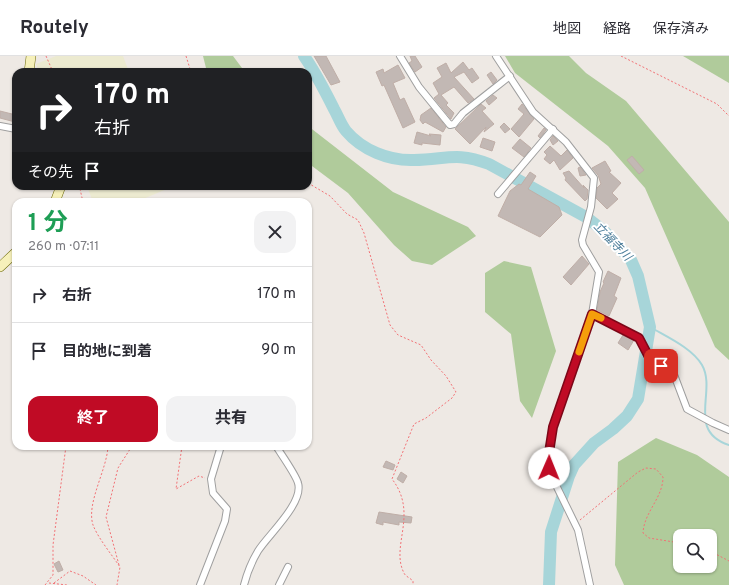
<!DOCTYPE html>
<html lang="ja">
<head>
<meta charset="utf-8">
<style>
	body { margin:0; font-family:Overpass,"Noto Sans JP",sans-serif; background:#f2f2f3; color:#2b2b33; height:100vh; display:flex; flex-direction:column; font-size:15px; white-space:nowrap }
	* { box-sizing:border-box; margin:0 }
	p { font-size:13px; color:#7c7c81 }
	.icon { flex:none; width:22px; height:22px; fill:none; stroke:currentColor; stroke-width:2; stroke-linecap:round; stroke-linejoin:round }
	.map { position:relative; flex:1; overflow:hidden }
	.details { position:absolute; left:12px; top:142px; width:300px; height:252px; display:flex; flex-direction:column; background:#fff; border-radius:12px; box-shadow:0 1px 3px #0004 }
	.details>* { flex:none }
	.guide { position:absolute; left:12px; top:12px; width:300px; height:122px; border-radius:12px; box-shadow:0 1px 3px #0004; background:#202124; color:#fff; overflow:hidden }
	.fabs { position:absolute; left:673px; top:473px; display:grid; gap:8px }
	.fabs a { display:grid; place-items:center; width:44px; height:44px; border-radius:8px; background:#fff; box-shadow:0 1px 3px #0004; font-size:20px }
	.pin { position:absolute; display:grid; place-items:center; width:34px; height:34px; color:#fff; margin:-17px; border-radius:8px; box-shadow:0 2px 6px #0006 }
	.me { position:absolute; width:44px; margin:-22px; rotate:1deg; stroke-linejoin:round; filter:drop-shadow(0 0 3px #0008) }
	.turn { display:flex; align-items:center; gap:14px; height:84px; padding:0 16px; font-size:18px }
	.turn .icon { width:52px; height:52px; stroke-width:2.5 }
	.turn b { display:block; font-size:28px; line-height:34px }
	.then { display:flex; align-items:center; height:38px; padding:0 16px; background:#0003; gap:8px; font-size:15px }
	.round { display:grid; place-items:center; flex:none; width:42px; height:42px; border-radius:12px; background:#f2f2f3 }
	.headline { display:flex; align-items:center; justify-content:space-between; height:68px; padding:0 16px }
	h1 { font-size:24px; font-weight:700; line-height:30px; color:#1e9e55 }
	.action { display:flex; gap:8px; margin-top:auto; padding:8px 16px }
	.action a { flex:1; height:46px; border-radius:12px; background:#c00b25; color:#fff; font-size:16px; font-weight:700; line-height:46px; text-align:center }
	.action a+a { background:#f2f2f3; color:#2b2b33 }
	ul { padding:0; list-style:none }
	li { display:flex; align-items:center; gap:12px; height:56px; padding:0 16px; border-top:1px solid #e1e1e2 }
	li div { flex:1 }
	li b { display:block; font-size:15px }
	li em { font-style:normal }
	header { display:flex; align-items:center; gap:24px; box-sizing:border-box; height:56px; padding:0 20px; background:#fff; border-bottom:1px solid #e1e1e2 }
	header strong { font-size:19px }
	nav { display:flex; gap:22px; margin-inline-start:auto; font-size:14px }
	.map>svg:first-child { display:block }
	.farmland { fill:#ecead0 }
	.forest { fill:#b0cb9b; fill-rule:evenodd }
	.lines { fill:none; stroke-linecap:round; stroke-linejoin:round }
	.stream { stroke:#a7d5d9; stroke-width:2 }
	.river { stroke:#a7d5d9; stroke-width:12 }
	.building { fill:#c2b8b4; stroke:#bfaea7 }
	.minor-casing { stroke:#9f9f9f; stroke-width:8 }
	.secondary-casing { stroke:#6e6b0b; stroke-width:10 }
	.path { stroke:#f27276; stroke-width:1; stroke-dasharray:2 2; stroke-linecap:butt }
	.minor { stroke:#fff; stroke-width:6 }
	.secondary { stroke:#f6f0ba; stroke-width:9 }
	.route-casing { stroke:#7d0718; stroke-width:10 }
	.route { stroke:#c00b25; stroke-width:7 }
	.slow { stroke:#f59e0b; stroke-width:7 }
	.labels { text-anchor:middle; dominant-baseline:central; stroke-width:4; stroke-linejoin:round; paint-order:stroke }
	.water-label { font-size:12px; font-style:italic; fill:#4a7c99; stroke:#fff }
</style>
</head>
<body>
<header>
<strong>Routely</strong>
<nav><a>地図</a><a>経路</a><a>保存済み</a></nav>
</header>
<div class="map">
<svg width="729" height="529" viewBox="0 0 729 529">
	<rect width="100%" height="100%" fill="#eee9e4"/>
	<g class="farmland">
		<path d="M56 0H123L129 16H39L36 8Z"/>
		<path d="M87 130H174L136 146H93Z"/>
	</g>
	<g class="forest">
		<path d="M203 0H233L245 16H207Z"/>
		<path d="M505 0H569L586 17 626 45 729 166V304L715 291 645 132 608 90 515 17Z"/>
		<path d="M683 0H729V27Z"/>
		<path d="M308 70 393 136 468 171 476 180 432 209 412 205 394 189 348 137 308 107Z"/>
		<path d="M504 205 531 211 556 295 532 362 520 345 511 278 485 256V217Z"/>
		<path d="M656 382 697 399 729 421V529H624L615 509 618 406ZM680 480H710V510H680Z"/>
	</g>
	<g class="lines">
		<path class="stream" d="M650 271C667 281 692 292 702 309 717 335 686 375 729 389"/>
		<path class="river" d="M304 0C316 17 325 35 334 53 338 60 341 69 346 75 362 94 389 105 414 104 445 104 456 95 489 108L586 161 605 176 631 204 638 220 650 271 638 343 627 360 613 373 594 387 574 409 569 420 551 476 549 529"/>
	</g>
	<g class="building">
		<path d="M314 0H326L340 26 331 29Z"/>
		<path d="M410 0H415L422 11 415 16 409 7 412 5Z"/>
		<path d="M463 6 469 14 472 12 479 22 472 27 464 16 454 21 474 43 468 47 454 31 441 39 448 47 446 49 454 57 451 63 434 42 439 38 433 27 442 21 437 12 446 7 451 17Z"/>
		<path d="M398 9 405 22 393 27 400 44 404 42 415 66 403 72 384 29 382 30 376 16 383 13 384 17Z"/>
		<path d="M491 16 497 24 493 28 487 19Z"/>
		<path d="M493 39 497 42 489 49 486 45Z"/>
		<path d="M481 48 486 52 482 55 494 68 484 76 486 71 470 88 455 73Z"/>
		<path d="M522 48 534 63 519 81 511 73 524 58 518 53Z"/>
		<path d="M431 52 446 71 443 76 425 66 423 68 420 64 421 59Z"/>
		<path d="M0 55 16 59 15 66 0 62Z"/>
		<path d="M504 67 510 73 505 77 500 71Z"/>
		<path d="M544 72 546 74 540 82 538 80Z"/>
		<path d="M417 76 431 80 429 78 441 79 440 89 422 87V89L414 87Z"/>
		<path d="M553 80 558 85 553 89 550 84Z"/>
		<path d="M483 82 495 86 492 95 480 91Z"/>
		<path d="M520 83 531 92 524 101 512 92Z"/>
		<path d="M550 90 561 100 567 94 573 102 560 114 554 104 550 108 544 103 547 99 544 96Z"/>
		<path d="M632 100 644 114 639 118 627 104Z"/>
		<path d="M605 105 611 115 609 116 621 127 612 137 618 143 607 153 596 142 597 132 601 128 598 119 592 112Z"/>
		<path d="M580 111 586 119 580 120 578 112Z"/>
		<path d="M569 115 584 132 583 129 588 134 587 143 585 145 565 124 566 122 563 117Z"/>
		<path d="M530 116 536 120 528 133 559 151 562 159 540 181 498 160 510 135 519 128 521 129Z"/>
		<path d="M582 200 589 208 571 229 563 221Z"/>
		<path d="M608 215 621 222 614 240 617 242 609 260 597 254 600 236 604 227 603 226Z"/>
		<path d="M623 279 634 284 628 294 618 287Z"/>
		<path d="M386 405 395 409 393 414 383 411Z"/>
		<path d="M401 416 407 420 403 427 397 423Z"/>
		<path d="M379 456 412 461 411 467 399 466V469L383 466V469L376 467Z"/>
		<path d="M59 505 63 514 58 516 54 508Z"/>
	</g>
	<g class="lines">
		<g class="minor-casing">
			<g id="minor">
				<path d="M400 0 419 31 450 69 454 68 463 57 510 20"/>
				<path d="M496 0 533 56 566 86 594 122 591 151 582 184 583 189 599 216 592 258 553 371 548 403 553 423 578 474 590 529"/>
				<path d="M0 70 16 73"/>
				<path d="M498 138 553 73"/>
				<path d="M592 258 639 282 650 303 673 316 687 353 713 367 729 374"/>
				<path d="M200 529 225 465 227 453 213 437 211 423 221 390"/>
				<path d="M244 529C247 517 252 505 258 495 268 479 304 447 298 427 296 419 281 398 276 390"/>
				<path d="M279 529 288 511"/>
			</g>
		</g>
		<g class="secondary-casing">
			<g id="secondary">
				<path d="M29 16 31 0"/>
				<path d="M55 146 61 130"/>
				<path d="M0 211 16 196"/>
			</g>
		</g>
		<g class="path">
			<path d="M46 0 53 16"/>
			<path d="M186 0 191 16"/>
			<path d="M621 0 717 48 729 60"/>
			<path d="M308 127 330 140 347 158 358 164 364 177 390 269 398 279 421 289 431 304 446 320 456 336 452 342 426 362 414 368 392 423C419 458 390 490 404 517 405 520 410 522 413 525V529"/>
			<path d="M83 130 80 133 83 146"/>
			<path d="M108 390C107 414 86 447 93 469 98 482 112 499 120 511L117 529"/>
			<path d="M182 390 176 433 199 420 205 422"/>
			<path d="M580 464 638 416 646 412 656 413 663 421C663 442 644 456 643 477L649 482 680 487"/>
			<path d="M710 495 729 505"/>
			<path d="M119 509 106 461 118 412 132 390"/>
			<path d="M49 527 67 529"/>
			<path d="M54 527 70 515 83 520 96 529"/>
			<path d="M45 529 53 519V489L66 390"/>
		</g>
		<use href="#minor" class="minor"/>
		<use href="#secondary" class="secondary"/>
	</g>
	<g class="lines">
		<g class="route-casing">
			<path id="route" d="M549 412 548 403 553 371 592 258 639 282 650 303 661 310"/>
		</g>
		<use href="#route" class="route"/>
		<path class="slow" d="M579 296 592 258 601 262"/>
	</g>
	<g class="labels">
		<g class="water-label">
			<text transform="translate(612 186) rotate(46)">立福寺川</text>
		</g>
	</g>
</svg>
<div class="fabs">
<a><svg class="icon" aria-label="search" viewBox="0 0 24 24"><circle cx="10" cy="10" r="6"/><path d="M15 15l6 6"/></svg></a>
</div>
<div class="pin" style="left:661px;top:310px;background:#d93025"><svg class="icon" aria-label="arrive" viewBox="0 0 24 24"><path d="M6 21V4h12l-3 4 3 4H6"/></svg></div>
<svg class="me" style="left:549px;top:412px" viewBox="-20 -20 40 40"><circle r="19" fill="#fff"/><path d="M0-13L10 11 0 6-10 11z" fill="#c00b25"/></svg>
<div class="guide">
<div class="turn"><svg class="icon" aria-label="right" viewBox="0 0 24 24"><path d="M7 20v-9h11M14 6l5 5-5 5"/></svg><div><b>170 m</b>右折</div></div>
<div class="then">その先<svg class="icon" aria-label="arrive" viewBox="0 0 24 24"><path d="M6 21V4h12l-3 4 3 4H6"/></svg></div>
</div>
<section class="details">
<div class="headline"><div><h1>1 分</h1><p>260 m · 07:11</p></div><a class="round"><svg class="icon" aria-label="close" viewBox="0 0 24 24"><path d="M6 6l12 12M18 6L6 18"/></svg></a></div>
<ul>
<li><svg class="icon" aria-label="right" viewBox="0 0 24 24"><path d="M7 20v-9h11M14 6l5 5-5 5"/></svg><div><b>右折</b></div><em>170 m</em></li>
<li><svg class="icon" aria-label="arrive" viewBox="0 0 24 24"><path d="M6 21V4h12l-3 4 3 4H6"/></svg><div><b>目的地に到着</b></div><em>90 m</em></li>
</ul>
<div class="action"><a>終了</a><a>共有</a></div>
</section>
</div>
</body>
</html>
